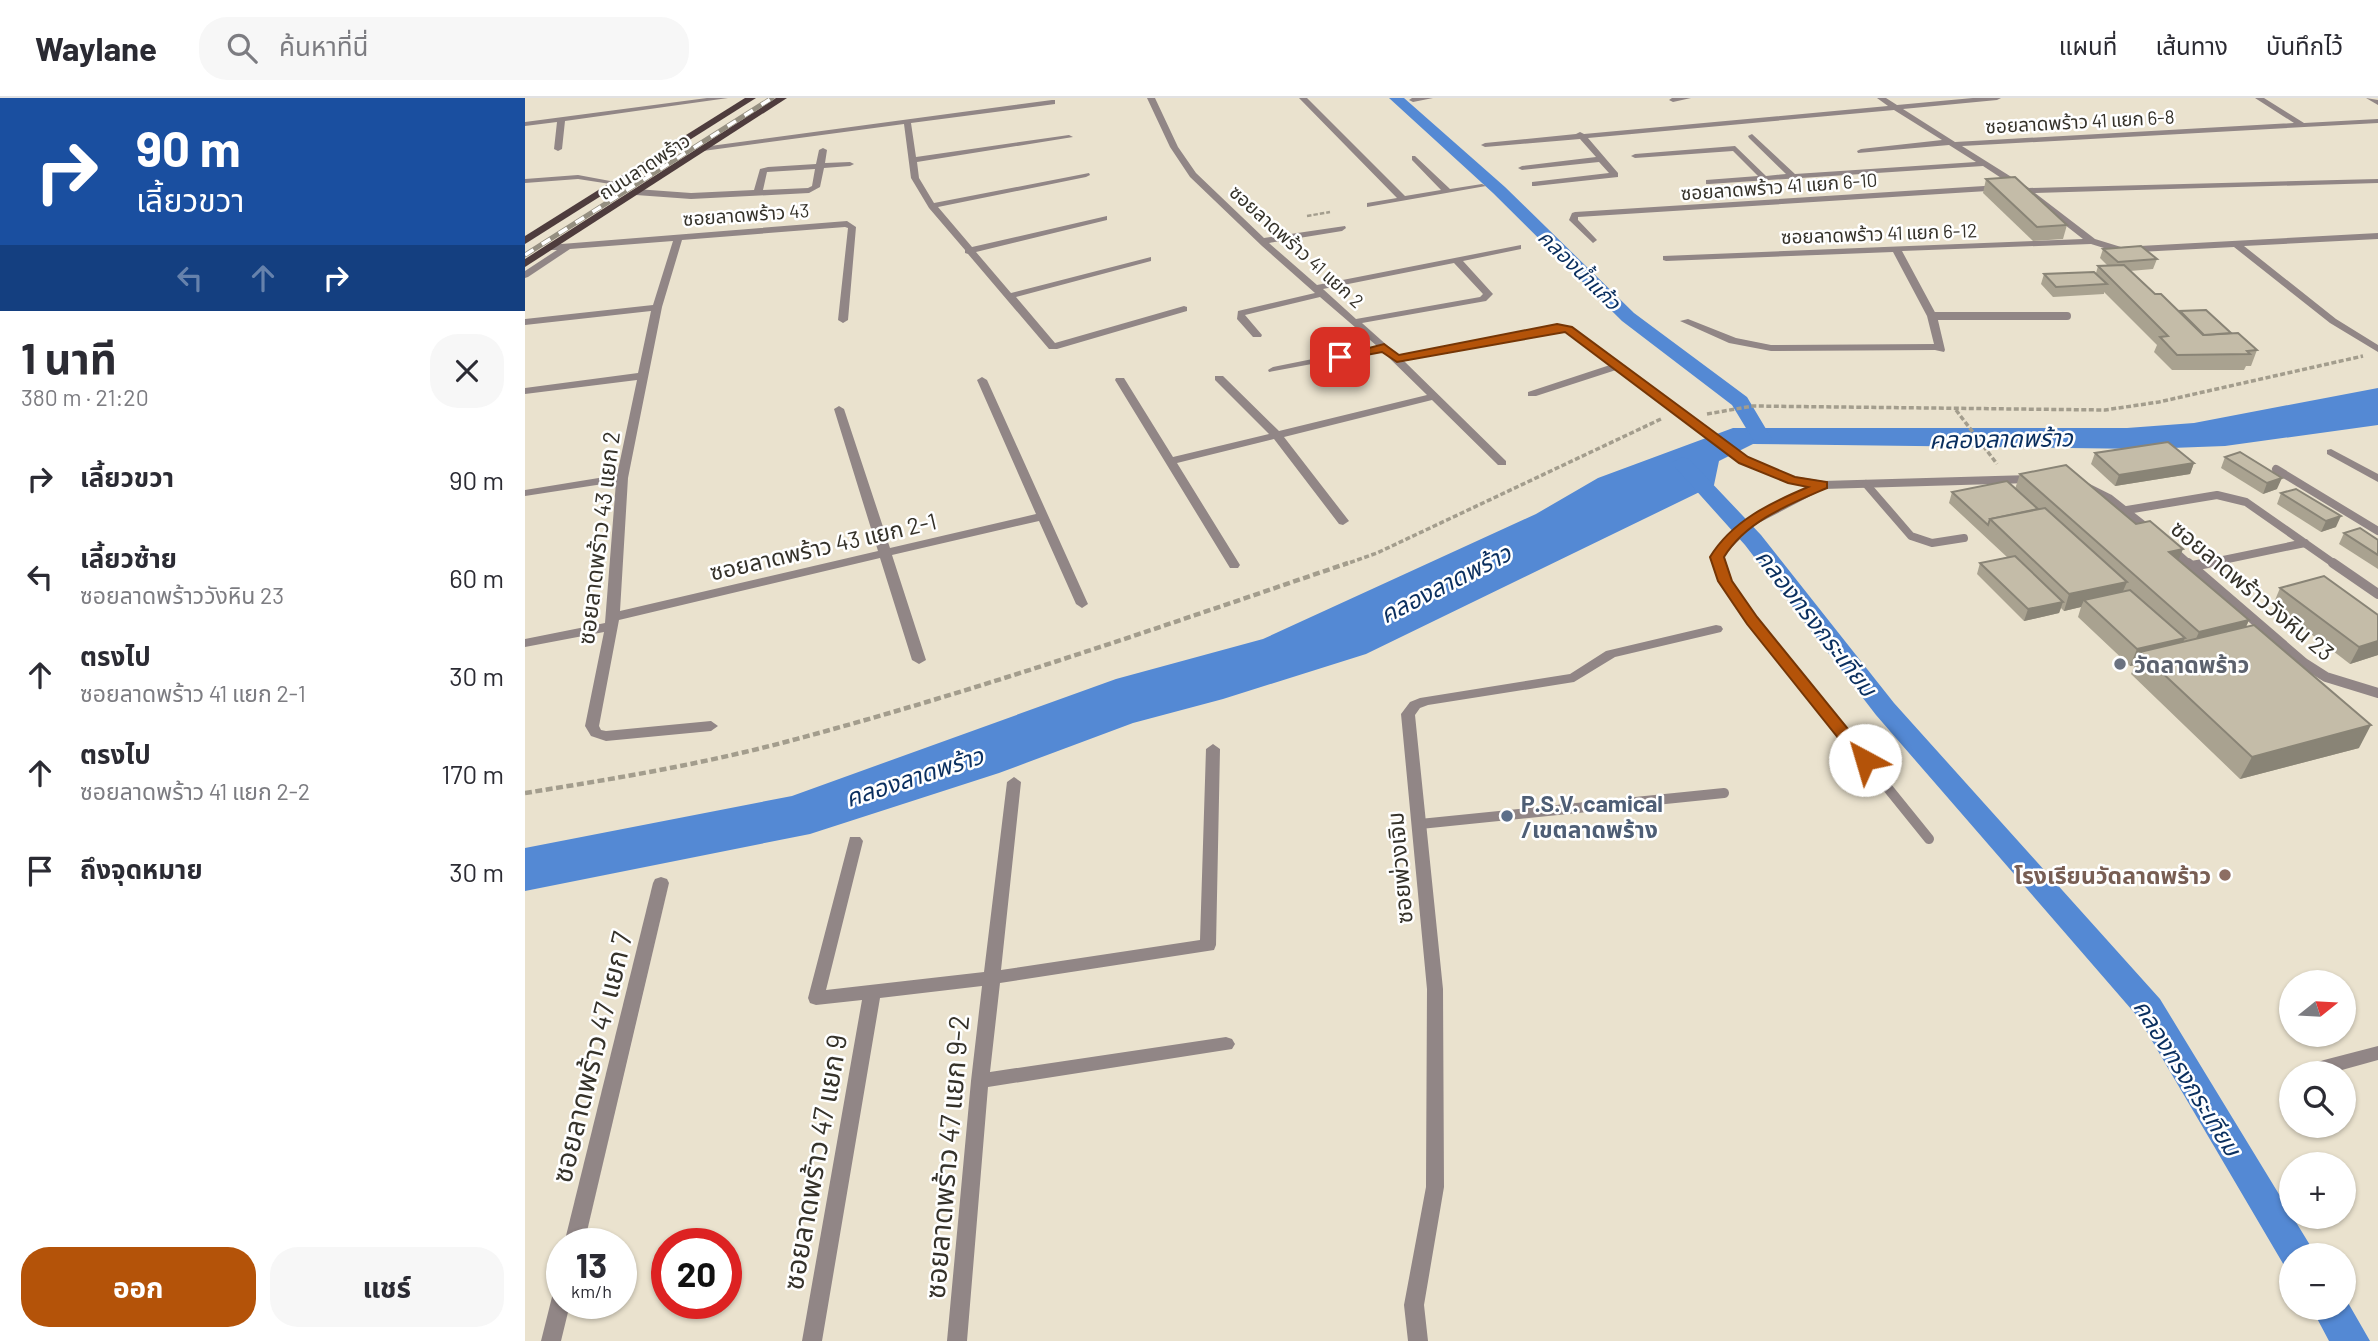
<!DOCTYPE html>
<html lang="th">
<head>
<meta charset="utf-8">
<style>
	body { margin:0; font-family:Barlow,"Noto Sans Thai",sans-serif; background:#f7f7f7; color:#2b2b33; height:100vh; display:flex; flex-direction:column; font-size:26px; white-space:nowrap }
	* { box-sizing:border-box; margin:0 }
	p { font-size:23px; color:#7c7c81 }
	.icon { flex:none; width:38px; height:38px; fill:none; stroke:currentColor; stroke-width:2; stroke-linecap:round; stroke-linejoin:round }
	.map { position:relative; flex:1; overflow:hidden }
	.sheet { display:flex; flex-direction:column; background:#fff; width:525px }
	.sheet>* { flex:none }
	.guide { background:#1a4fa0; color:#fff; overflow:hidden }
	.needle { width:46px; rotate:72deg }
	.buttons { position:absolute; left:1754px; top:872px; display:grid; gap:14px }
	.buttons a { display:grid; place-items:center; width:77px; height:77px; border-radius:50%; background:#fff; box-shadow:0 2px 5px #0004; font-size:35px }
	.speed { position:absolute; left:21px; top:1130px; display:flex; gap:14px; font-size:35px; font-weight:700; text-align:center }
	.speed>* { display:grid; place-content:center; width:91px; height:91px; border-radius:50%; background:#fff; box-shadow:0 2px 5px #0004; line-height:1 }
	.speed small { font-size:18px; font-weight:400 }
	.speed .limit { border:10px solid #d22; background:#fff; color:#111 }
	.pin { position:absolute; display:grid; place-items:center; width:60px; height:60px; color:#fff; margin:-30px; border-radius:14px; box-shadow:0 4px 10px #0006 }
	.me { position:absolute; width:77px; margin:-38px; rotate:321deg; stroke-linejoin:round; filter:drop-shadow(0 0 5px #0008) }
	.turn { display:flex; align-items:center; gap:24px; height:147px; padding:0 21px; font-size:32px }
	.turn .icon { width:91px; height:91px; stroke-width:2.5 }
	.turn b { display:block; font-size:49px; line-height:60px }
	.lanes { display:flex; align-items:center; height:66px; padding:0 21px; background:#0003; justify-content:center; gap:35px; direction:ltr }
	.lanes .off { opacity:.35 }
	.round { display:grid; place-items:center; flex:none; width:74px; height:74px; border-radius:28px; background:#f7f7f7 }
	.headline { display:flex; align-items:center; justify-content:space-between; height:119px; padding:0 21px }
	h1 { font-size:42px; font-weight:700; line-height:52px }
	.cta { display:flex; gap:14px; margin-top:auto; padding:14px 21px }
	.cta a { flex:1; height:80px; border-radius:28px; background:#b45309; color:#fff; font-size:28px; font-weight:700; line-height:80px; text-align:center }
	.cta a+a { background:#f7f7f7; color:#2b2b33 }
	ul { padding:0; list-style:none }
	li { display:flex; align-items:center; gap:21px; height:98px; padding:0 21px }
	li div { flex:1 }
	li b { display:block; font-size:26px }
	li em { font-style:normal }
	header { display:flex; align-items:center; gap:42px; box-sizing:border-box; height:98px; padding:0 35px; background:#fff; border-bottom:2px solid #e1e1e2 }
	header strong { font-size:33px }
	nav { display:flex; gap:38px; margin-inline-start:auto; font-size:24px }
	.search { width:490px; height:63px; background:#f7f7f7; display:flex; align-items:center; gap:18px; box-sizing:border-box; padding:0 24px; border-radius:28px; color:#7c7c81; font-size:26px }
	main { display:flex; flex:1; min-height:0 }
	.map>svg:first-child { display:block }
	.water { fill:#5489d4 }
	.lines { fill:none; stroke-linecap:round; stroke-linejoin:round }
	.canal { fill:#5489d4; fill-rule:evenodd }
	.path-far2 { stroke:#a39d8d; stroke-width:2.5; stroke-dasharray:4.5 2; stroke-linecap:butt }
	.path-far1 { stroke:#a39d8d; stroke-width:3.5; stroke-dasharray:5 2.5; stroke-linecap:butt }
	.path { stroke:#a39d8d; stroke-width:4.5; stroke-dasharray:7 3.5; stroke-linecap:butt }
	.lane-far1 { stroke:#918686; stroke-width:8 }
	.lane { stroke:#918686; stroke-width:10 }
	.street { fill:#918686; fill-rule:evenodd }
	.primary { fill:#4e3c3d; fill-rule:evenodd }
	.rail-casing { stroke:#958f81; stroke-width:5 }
	.rail { stroke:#fff; stroke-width:3.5; stroke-dasharray:10; stroke-linecap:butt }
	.wall { fill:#a9a290 }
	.shaded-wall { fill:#898476 }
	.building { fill:#c4bca8; stroke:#898476; stroke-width:2 }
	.route { fill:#b45309; stroke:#753606; stroke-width:2 }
	.worship-dot { fill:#6b7280; stroke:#fff; stroke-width:2.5 }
	.service-dot { fill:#5c6f8a; stroke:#fff; stroke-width:2.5 }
	.education-dot { fill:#8d6e63; stroke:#fff; stroke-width:2.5 }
	.labels { text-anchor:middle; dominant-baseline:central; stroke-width:5; stroke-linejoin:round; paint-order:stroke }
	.far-street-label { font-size:19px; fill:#35322a; stroke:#fff }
	.far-water-label { font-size:21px; font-style:italic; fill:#0a2f5f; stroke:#fff }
	.street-label { font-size:23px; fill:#35322a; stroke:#fff }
	.worship-label { font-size:23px; font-weight:bold; fill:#5b616d; stroke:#fff; text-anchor:start }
	.service-label { font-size:23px; font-weight:bold; fill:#4e5e75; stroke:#fff; text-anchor:start }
	.education-label { font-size:23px; font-weight:bold; fill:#785e54; stroke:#fff; text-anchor:end }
	.water-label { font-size:24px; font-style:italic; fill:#0a2f5f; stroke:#fff }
	.near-street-label { font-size:28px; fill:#35322a; stroke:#fff }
</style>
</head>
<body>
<header>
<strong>Waylane</strong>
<div class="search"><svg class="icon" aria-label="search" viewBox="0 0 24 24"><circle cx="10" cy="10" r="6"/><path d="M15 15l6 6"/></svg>ค้นหาที่นี่</div>
<nav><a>แผนที่</a><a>เส้นทาง</a><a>บันทึกไว้</a></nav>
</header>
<main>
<section class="sheet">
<div class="guide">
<div class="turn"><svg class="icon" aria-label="right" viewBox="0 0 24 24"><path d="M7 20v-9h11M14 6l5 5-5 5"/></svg><div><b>90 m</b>เลี้ยวขวา</div></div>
<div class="lanes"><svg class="icon off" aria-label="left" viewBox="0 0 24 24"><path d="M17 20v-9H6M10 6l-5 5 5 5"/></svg><svg class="icon off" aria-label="ahead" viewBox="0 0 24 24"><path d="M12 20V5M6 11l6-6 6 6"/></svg><svg class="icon" aria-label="right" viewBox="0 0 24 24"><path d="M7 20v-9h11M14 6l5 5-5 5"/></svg></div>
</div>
<div class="headline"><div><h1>1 นาที</h1><p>380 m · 21:20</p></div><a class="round"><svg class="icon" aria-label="close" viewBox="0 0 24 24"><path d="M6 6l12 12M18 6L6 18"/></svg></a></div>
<ul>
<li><svg class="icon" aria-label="right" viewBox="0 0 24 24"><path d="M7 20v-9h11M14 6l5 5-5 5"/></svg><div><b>เลี้ยวขวา</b></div><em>90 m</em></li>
<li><svg class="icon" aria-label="left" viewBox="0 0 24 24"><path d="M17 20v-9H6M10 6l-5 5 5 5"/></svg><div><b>เลี้ยวซ้าย</b><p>ซอยลาดพร้าววังหิน 23</p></div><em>60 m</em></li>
<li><svg class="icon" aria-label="ahead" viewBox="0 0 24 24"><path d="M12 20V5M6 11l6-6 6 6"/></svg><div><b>ตรงไป</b><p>ซอยลาดพร้าว 41 แยก 2-1</p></div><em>30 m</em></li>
<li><svg class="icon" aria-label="ahead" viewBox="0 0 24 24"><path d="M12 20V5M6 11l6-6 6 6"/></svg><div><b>ตรงไป</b><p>ซอยลาดพร้าว 41 แยก 2-2</p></div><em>170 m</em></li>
<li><svg class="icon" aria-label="arrive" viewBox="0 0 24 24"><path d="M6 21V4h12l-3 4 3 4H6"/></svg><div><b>ถึงจุดหมาย</b></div><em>30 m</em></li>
</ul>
<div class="cta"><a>ออก</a><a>แชร์</a></div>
</section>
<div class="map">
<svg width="1853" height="1243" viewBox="0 0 1853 1243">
	<rect width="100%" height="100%" fill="#eae2ce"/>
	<path class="water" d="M1853 290V327L1700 348 1619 351 1228 346 1194 363 1189 387 841 556 698 601 608 625 474 675 285 736 0 793V750L267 698 591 581 738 541 1011 416 1073 380 1208 330H1602L1669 325Z"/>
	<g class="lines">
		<g class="canal">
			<path d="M864 0H879L980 89 1109 215 1222 299 1247 341 1244 345H1230L1207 307 1097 223 968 95Z"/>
			<path d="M1157 359 1164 361 1236 437 1369 605 1635 901 1791 1157H1766V1172L1760 1169 1613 919 1351 617 1220 447 1150 369 1146 365Z"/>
			<path d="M1818 1196 1845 1243H1804L1786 1209H1818Z"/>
		</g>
		<path class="path-far2" d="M782 118 805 114"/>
		<g class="path-far1">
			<path d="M1431 312 1472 366"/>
			<path d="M1182 316 1228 308 1580 312 1634 304 1838 258"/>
			<path d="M818 467 852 455 1136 321"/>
		</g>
		<path class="path" d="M0 695C88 681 178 666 264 643 453 593 638 528 823 465"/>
		<g class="lane-far1">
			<path d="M1407 218H1542"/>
			<path d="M1218 362 1267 382 1298 387 1505 381"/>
			<path d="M1751 371 1853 433"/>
			<path d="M1341 386 1386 438 1407 445 1439 440"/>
			<path d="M1556 386 1584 400 1626 433"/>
			<path d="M1602 412 1692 397 1721 404 1811 467"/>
			<path d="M1646 450 1665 467"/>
			<path d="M1195 467 1192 459 1225 425 1296 388"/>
			<path d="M1674 467 1780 445"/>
		</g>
		<g class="lane">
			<path d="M1194 465 1200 483 1227 522 1404 741"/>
			<path d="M1663 465 1779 565 1801 579 1853 595"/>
			<path d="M1808 465 1853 496"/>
			<path d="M1667 468 1683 465"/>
			<path d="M895 726 1199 695"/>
		</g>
		<g class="street">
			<path d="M182 0H203L40 23 37 51 33 53 29 51 32 24 0 28V24Z"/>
			<path d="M622 0H630L653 49 671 75 739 140 820 128 821 130 817 133 744 145 792 187 996 147V151L938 163 968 196 961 203 837 225 874 258 1032 227 1046 229 1224 362 1222 364H1214L1091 272 1011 298H1003V294L1085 267 1040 234 1032 233 879 263 981 363V367H973L907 302 759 339 824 423 818 427 814 426 749 341 652 365 715 467 713 470H705L590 282 591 280H599L648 359 744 336 690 282V278H698L754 333 902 297 857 253 744 274 743 272 748 269 852 248 795 199 720 217 737 237 736 239H728L712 221 713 213 790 195 737 148 665 79 645 49ZM929 165 958 196 955 199 831 221 798 191Z"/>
			<path d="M774 0H782L880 98 916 92 887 62V58H890L925 91 957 86 961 88 842 109V105L872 100Z"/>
			<path d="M887 0H908L888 4 884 2Z"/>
			<path d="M1147 0H1166L1148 4 1144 2Z"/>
			<path d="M1352 0H1361L1372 7 1448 0H1476L1472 2 1378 11 1430 44 1769 25 1730 0H1739L1779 25 1853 21V25L1437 48 1504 90 1853 81V85L1510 95 1570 141 1596 149 1853 135V141L1719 148 1811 221 1853 247V254L1805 225 1709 149 1595 155 1566 146 1377 153 1412 218 1420 252 1419 254 1410 252 1246 253 1204 245 1155 223 1163 221 1211 240 1246 247 1409 246 1402 218 1368 154 1141 163 1138 162V158L1558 141 1499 95 1458 68 1184 86H1181V82L1233 78 1208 53 1110 60 1106 58 1110 56 1210 48 1241 78 1261 76 1224 40 1223 38 1227 36 1270 76 1451 64 1424 47 1333 55 1332 53 1336 51 1417 42 1369 12 1063 40 1093 75V79L1010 88H1007V84L1084 75 1074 64 997 72 993 70 997 68 1071 59 1055 41 960 49 956 47 960 45 1051 36 1055 34 1059 36 1363 8Z"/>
			<path d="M1841 0 1853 2V7Z"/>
			<path d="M527 2H530V6L386 25 391 59 544 37 548 39 392 64 394 80 409 105 564 75 565 77 561 79 413 109 447 149 582 118V122L451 154 486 195 626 159V163L491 199 530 245 659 208 662 209V213L532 251H524L443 156 440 155V152L404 110 386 80 379 26 178 53 174 51 178 49Z"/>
			<path d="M298 50 302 52 300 65 325 64 329 66 325 68 299 70 295 89 284 95 166 101 111 97 107 94 111 91 166 95 229 92 235 71 243 69 291 66 294 52ZM290 71 287 88 283 90 238 92 242 74Z"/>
			<path d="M53 77 96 85 92 87 53 81 0 85V81Z"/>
			<path d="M1475 87 1478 88V92L1053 119V122L1072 142 1068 145 1044 122 1047 115 1050 114Z"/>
			<path d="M322 123 331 129 323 222 318 225 313 222 323 130 320 129 157 142 137 209 103 380 95 513 353 453 309 311 314 308 319 311 365 450 511 416 452 282 457 279 462 282 563 506 557 510 551 506 514 423 367 457 401 562 394 566 387 562 355 460 94 522 74 628 76 632 81 633 186 623 193 628 186 633 81 643 66 638 60 628 79 534 0 549V541L80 525 91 384 0 398V392L92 377 112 282 0 296V290L113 275 126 213 0 227V221L128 207 148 143 45 151 3 179 0 180V173L32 152H21V148L24 147Z"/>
			<path d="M1806 351 1853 376V384L1802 356V352Z"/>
			<path d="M1191 527 1196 528 1198 531 1196 534 1090 559 1049 584 903 607 895 610 890 617 918 891 919 1089 899 1207 903 1243H883L879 1207 901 1089 902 891 876 616 885 604 895 600 1045 576 1081 553Z"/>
			<path d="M688 646 695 651 691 847 689 852 475 885 465 974 701 939 707 941 710 946 707 951 463 989 442 1243H422L446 983 457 888 355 900 297 1243H277L337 902 291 907 285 905 283 900 325 739H335L338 743 301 892 459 874 482 684 489 679 496 684 476 872 675 842 681 651Z"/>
			<path d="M136 779 142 781 144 785 59 1146H39L128 785 130 781Z"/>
			<path d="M1853 948V962L1806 975 1793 974 1790 969 1793 964 1799 962Z"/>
			<path d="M37 1189V1206H45L36 1243H16L27 1199 30 1192Z"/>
		</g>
		<g class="primary">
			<path d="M220 0H231L0 146V138Z"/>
			<path d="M251 0H262L0 169V161Z"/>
		</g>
		<g class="rail-casing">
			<path id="rail" d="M0 157 247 0"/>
		</g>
		<use href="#rail" class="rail"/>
	</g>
	<g class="wall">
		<path d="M1461 81 1542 127 1538 141 1508 143 1458 95Z"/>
		<path d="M1578 151 1632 161 1628 171 1605 173 1630 196 1655 214 1706 235 1732 252 1726 268H1721L1719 272H1647L1629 254 1632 247 1579 194V196L1528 199 1516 186 1519 176 1571 175 1573 168H1583L1575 160Z"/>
		<path d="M1570 355 1669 365 1665 376 1590 388 1566 366Z"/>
		<path d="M1700 359 1752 391 1738 396 1696 370Z"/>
		<path d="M1495 376 1653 462 1724 522 1721 529 1834 650 1715 681 1606 576 1610 567 1605 568 1553 519 1556 509 1539 513 1536 510 1534 515 1499 523 1452 476 1455 465 1482 459 1424 405 1427 394 1490 391Z"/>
		<path d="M1756 395 1811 429 1796 434 1752 406Z"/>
		<path d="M1819 435 1853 442V471L1814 446Z"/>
		<path d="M1755 490 1853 517V557L1825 566 1748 507Z"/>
	</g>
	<g class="shaded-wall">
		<path d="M1669 365 1665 376 1590 388 1594 377Z"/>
		<path d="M1757 380 1752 391 1738 396 1742 385Z"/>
		<path d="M1816 418 1811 429 1796 434 1801 423Z"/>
		<path d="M1658 451 1649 473 1644 454Z"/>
		<path d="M1602 484 1595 500 1559 502 1556 509 1539 513 1544 496Z"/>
		<path d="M1538 504 1534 515 1499 523 1503 511Z"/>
		<path d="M1724 522 1714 544 1664 556 1674 534Z"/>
		<path d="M1660 540 1652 557 1615 554 1610 567 1605 568 1612 551Z"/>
		<path d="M1853 543V557L1825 566 1834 549Z"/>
		<path d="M1846 627 1834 650 1715 681 1727 659Z"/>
	</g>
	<g class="building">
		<path d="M1490 79 1542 127 1512 129 1461 81Z"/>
		<path d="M1616 148 1632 161 1593 164 1578 151Z"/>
		<path d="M1599 167 1630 196H1636L1678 237 1713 235 1732 252 1722 253 1725 256 1652 257 1635 239 1643 238 1573 168Z"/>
		<path d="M1569 174 1582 186 1531 189 1519 176Z"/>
		<path d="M1681 212 1706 235 1679 237 1655 213Z"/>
		<path d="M1643 344 1669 365 1594 377 1570 355Z"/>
		<path d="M1715 354 1757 380 1742 385 1700 359Z"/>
		<path d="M1541 367 1611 426 1625 423 1658 451 1644 454 1724 522 1674 534 1495 376Z"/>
		<path d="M1482 383 1513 411 1465 421 1463 427 1427 394Z"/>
		<path d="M1771 391 1816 418 1801 423 1756 395Z"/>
		<path d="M1520 410 1602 484 1544 496 1465 421Z"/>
		<path d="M1835 430 1853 442V457L1819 435Z"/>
		<path d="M1490 458 1538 504 1503 511 1455 465Z"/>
		<path d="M1799 478 1853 517V543L1834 549 1755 490Z"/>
		<path d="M1605 492 1660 540 1612 551 1559 502Z"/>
		<path d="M1729 527 1846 627 1727 659 1615 554Z"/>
	</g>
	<path class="route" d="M1032 226 1047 229 1223 359 1270 379 1302 384V390C1265 406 1221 423 1199 459L1207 483 1232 519 1345 658V666H1334L1222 526 1193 483 1185 459C1207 423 1245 405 1283 389L1263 385 1214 365 1040 234 872 264 857 254 815 262 809 259 859 246 874 257Z"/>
	<circle class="worship-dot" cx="1595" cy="566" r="7"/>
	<circle class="service-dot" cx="982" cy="718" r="7"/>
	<circle class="education-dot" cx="1700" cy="777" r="7"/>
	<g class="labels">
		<g class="far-street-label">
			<text transform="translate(1555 23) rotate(-3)">ซอยลาดพร้าว 41 แยก 6-8</text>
			<text transform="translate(119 68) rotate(-33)">ถนนลาดพร้าว</text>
			<text transform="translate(1254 88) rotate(-4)">ซอยลาดพร้าว 41 แยก 6-10</text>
			<text transform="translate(221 116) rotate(-4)">ซอยลาดพร้าว 43</text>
			<text transform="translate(1354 135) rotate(-2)">ซอยลาดพร้าว 41 แยก 6-12</text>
			<text transform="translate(772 148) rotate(42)">ซอยลาดพร้าว 41 แยก 2</text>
		</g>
		<g class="far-water-label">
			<text transform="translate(1055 171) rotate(44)">คลองน้ำแก้ว</text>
		</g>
		<g class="street-label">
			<text transform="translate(73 440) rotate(-83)">ซอยลาดพร้าว 43 แยก 2</text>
			<text transform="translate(298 448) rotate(-13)">ซอยลาดพร้าว 43 แยก 2-1</text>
			<text transform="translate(1728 492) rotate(40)">ซอยลาดพร้าววังหิน 23</text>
			<text transform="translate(874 770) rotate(-95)">ซอยพ่วงเจิม</text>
		</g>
		<g class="worship-label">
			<text x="1609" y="566">วัดลาดพร้าว</text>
		</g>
		<g class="service-label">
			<text x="996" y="705">P.S.V. camical<tspan x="996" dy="26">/เขตลาดพร้าง</tspan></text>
		</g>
		<g class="education-label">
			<text x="1686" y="777">โรงเรียนวัดลาดพร้าว</text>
		</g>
		<g class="water-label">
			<text transform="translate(1476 340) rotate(-1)">คลองลาดพร้าว</text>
			<text transform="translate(920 485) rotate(-27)">คลองลาดพร้าว</text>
			<text transform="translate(1292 524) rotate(52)">คลองทรงกระเทียม</text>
			<text transform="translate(389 678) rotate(-18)">คลองลาดพร้าว</text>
			<text transform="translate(1663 979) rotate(58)">คลองทรงกระเทียม</text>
		</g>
		<g class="near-street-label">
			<text transform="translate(66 959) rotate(-76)">ซอยลาดพร้าว 47 แยก 7</text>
			<text transform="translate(421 1059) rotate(-85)">ซอยลาดพร้าว 47 แยก 9-2</text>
			<text transform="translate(289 1064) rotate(-80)">ซอยลาดพร้าว 47 แยก 9</text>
		</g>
	</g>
</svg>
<div class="buttons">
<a><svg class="needle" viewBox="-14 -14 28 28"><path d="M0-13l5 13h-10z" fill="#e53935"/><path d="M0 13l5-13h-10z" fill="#7c7c81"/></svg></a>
<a><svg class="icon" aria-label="search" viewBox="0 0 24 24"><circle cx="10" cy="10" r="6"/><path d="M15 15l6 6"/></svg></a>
<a>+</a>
<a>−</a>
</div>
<div class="speed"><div>13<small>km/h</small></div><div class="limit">20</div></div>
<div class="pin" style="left:815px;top:259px;background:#d93025"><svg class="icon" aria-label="arrive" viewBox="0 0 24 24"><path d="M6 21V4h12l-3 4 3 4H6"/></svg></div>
<svg class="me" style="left:1340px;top:662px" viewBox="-20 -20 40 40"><circle r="19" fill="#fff"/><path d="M0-13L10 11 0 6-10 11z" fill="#b45309"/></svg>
</div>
</main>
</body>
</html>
